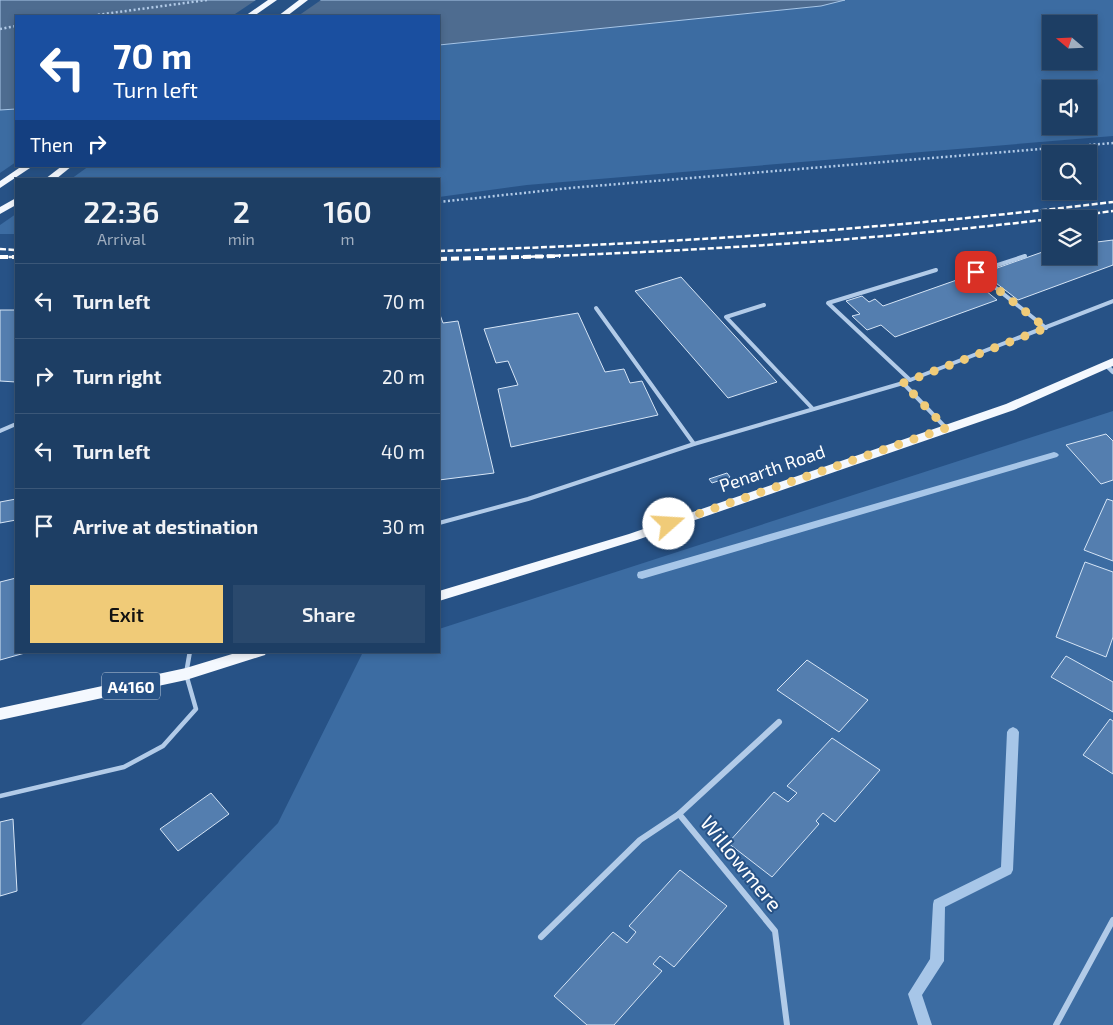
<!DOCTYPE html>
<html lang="en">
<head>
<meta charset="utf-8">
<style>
	body { margin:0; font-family:"Exo 2",sans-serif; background:#2a496d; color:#f1f3f6; height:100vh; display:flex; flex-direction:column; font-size:19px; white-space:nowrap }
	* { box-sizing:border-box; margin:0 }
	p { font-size:16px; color:#a0aebf }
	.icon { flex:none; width:28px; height:28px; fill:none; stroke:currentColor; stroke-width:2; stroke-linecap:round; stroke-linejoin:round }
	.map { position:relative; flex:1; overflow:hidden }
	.drawer { position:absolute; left:15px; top:178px; width:425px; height:475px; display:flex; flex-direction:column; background:#1d3e64; border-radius:0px; box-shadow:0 2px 8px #0003,0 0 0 1px #3b5778 }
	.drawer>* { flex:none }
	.banner { position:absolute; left:15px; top:15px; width:425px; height:152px; border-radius:0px; box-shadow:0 2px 8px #0003,0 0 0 1px #3b5778; background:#1a4fa0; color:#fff; overflow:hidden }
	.needle { width:32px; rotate:289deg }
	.buttons { position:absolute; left:1042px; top:15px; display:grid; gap:10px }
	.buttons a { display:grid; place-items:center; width:55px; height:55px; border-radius:0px; background:#1d3e64; box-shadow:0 2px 8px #0003,0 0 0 1px #3b5778; font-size:25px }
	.pin { position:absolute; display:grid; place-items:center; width:42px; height:42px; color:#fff; margin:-21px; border-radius:10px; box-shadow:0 2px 8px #0006 }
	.me { position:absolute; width:55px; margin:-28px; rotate:71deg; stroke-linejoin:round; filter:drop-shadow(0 0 4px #0008) }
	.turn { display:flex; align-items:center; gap:18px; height:105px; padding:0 15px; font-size:22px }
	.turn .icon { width:65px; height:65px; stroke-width:2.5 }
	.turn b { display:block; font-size:35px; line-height:42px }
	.then { display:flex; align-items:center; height:48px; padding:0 15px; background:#0003; gap:10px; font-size:19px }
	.eta { display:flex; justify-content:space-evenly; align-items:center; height:85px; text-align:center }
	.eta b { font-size:30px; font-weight:600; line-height:35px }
	.primary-button { display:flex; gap:10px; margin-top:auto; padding:10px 15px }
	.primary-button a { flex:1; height:58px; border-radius:0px; background:#f0cb78; color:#111; font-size:20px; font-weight:600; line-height:58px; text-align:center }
	.primary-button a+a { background:#2a496d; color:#f1f3f6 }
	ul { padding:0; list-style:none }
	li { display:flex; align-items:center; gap:15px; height:75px; padding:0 15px; border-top:1px solid #3b5778 }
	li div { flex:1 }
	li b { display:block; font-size:19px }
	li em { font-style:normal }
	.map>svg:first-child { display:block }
	.green { fill:#3c6ca2; fill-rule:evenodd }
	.water { fill:#4e6c90; stroke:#a7c6e8 }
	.pier { fill:#275286 }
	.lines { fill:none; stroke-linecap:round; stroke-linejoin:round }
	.stream { fill:#a7c6e8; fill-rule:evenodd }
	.building { fill:#547eaf; stroke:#d6e5f6 }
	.path { stroke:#b2cbe8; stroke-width:2.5; stroke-dasharray:2 2.5; stroke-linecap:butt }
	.lane-far2 { stroke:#b2cbe8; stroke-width:2.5 }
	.lane-far1 { stroke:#b2cbe8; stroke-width:4 }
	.lane { stroke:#b2cbe8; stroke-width:4.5 }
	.street-far1 { stroke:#b2cbe8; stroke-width:4.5 }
	.street { stroke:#b2cbe8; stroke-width:6 }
	.primary { fill:#f4f8fe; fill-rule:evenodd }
	.rail-far1 { stroke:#fff; stroke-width:2.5; stroke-dasharray:6 2.5; stroke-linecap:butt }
	.rail { stroke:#fff; stroke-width:4; stroke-dasharray:8 4; stroke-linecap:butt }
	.route { stroke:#f0cb78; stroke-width:9; stroke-dasharray:0 16.2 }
	.labels { text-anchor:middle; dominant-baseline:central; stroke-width:4; stroke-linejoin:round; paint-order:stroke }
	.shield { fill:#275286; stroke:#becbdb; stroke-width:1 }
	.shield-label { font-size:16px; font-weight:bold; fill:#fff }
	.street-label { font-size:18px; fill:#fff; stroke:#275286 }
	.near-street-label { font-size:21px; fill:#fff; stroke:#275286 }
</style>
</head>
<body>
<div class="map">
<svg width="1113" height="1025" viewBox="0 0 1113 1025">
	<rect width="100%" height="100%" fill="#275286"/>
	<g class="green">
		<path d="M845 0H1113V136L527 185 439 197V179H71L89 166H439V45L821 6ZM1051 24H1089V61H1051ZM1051 89H1089V126H1051Z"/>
		<path d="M16 109V162L0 173V110Z"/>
		<path d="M16 214V234H0V225Z"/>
		<path d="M1113 411V1025H81L278 823 362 654 369 651H439V629Z"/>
	</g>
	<path class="water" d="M0 0H845L821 6 439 45V16H16V109L0 110Z"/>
	<path class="pier" d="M256 0H321L298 16H232Z"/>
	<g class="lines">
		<g class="stream">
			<path d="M1054 452 1057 453 1059 455 1057 457 642 579 638 578 637 575 638 572 642 571Z"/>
			<path d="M1013 727 1017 729 1019 732 1013 870 1011 874 945 907 944 961 922 995 932 1025H918L908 994 930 959 933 904 934 900 1001 867 1007 732 1009 729Z"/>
		</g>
	</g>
	<g class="building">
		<path d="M1113 240V265L1018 300 983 273 1051 249V256H1089V243Z"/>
		<path d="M968 276 997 300 895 337 881 325 867 330 852 316 860 314 846 301 862 296 869 302 875 299 883 306Z"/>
		<path d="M681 277 777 382 728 398 635 291Z"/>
		<path d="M0 310H16V382L0 381Z"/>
		<path d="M439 312 443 323 458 321 494 473 439 480Z"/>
		<path d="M578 313 605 372 624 369 630 383 642 381 658 415 511 447 498 389 518 385 508 361 496 363 484 329Z"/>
		<path d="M1106 434 1113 441V480L1101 484 1066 445Z"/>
		<path d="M727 473 730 477 712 483 709 479Z"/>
		<path d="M16 499V520L0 523V502Z"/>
		<path d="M1107 499 1113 501V561L1084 550Z"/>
		<path d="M1085 562 1113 572V637L1106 657 1056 637Z"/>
		<path d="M16 578V651H32L0 660V582Z"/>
		<path d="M1066 656 1113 682V712L1051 677Z"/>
		<path d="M807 660 868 700 839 732 777 690Z"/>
		<path d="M1110 719 1113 721V774L1083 755Z"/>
		<path d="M832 738 880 770 835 822 823 813 816 821 819 824 772 877 728 843 774 792 788 802 797 793 787 786Z"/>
		<path d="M211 793 229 814 178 851 160 829Z"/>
		<path d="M13 819 17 891 0 896V822Z"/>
		<path d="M680 870 727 906 674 967 660 956 653 964 662 971 614 1025H587L554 996 613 932 627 943 636 932 629 926Z"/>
	</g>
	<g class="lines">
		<g class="path">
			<path d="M89 16 207 0"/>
			<path d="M0 29 16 26"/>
			<path d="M439 202 570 188 1113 143"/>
		</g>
		<path class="lane-far2" d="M1022 257 1025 256"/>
		<g class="lane-far1">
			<path d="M1025 256 976 272 1046 328"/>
			<path d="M764 305 726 317 813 409"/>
			<path d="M596 308 694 444"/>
			<path d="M910 380 828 303 936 270"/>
			<path d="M910 380 1113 301"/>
			<path d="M0 431 16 424"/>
			<path d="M439 523 528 499 694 444 903 383 946 428"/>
		</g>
		<path class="lane" d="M0 796 124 767 163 746 196 709 186 674 190 651"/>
		<path class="street-far1" d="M1106 365 1113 372"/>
		<g class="street">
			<path d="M679 814 775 931 787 1025"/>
			<path d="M541 937 640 840 679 814 779 722"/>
			<path d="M1056 1025 1113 920"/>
		</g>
		<g class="primary">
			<path d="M268 0H277L254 16H245Z"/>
			<path d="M299 0H308L287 16H278Z"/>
			<path d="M22 166H33L0 188V181Z"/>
			<path d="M62 166H72L56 179H45Z"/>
			<path d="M16 198V205L0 214V207Z"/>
			<path d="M1113 358V366L1014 410 637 540 439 601V591L629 534 1006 404Z"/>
			<path d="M242 651H267L265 655 186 680 0 720V708L186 668Z"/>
		</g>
		<g class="rail-far1">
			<path d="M1052 219 1113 211"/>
			<path d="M0 249 16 250"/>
			<path d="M439 251C665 244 889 229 1113 202"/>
			<path d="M0 257H16"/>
			<path d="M521 257C698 251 875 240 1051 219"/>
		</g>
		<g class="rail">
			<path d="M0 257H16"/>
			<path d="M439 259 560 256"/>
		</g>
	</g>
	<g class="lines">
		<path class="route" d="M669 524 946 428 903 383 1046 328 976 272"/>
	</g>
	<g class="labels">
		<rect class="shield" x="102" y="672.5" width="58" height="27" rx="4"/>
		<g class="shield-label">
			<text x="131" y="686">A4160</text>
		</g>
		<g class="street-label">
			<text transform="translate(772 468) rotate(-19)">Penarth Road</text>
		</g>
		<g class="near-street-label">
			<text transform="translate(742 863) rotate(51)">Willowmere</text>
		</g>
	</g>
</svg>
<div class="buttons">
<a><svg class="needle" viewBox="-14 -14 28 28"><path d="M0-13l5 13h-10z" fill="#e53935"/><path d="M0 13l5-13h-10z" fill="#a0aebf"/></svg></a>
<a><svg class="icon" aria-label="sound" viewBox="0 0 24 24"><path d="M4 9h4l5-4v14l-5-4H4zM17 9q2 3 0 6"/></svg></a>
<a><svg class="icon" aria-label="search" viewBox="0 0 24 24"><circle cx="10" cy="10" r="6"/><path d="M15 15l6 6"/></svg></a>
<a><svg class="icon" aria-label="layers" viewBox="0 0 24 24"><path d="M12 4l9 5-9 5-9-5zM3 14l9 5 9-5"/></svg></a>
</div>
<div class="pin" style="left:976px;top:272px;background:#d93025"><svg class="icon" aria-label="arrive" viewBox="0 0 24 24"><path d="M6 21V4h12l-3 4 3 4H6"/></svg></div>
<svg class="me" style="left:669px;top:524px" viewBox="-20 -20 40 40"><circle r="19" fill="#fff"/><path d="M0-13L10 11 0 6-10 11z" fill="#f0cb78"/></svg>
<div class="banner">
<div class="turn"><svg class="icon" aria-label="left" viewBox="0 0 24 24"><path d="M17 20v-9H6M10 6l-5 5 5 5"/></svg><div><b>70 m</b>Turn left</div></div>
<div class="then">Then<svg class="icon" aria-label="right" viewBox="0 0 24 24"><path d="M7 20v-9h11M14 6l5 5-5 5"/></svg></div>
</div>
<section class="drawer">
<div class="eta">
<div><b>22:36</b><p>Arrival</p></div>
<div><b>2</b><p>min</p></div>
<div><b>160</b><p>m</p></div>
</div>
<ul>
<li><svg class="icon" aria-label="left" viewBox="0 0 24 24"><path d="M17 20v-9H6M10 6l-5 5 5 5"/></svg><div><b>Turn left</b></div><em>70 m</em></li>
<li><svg class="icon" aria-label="right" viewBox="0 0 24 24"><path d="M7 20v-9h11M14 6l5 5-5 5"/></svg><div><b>Turn right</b></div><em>20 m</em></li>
<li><svg class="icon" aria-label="left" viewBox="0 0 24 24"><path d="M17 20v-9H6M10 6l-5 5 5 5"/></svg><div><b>Turn left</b></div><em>40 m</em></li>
<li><svg class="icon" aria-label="arrive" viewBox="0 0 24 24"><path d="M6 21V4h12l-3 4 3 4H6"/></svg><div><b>Arrive at destination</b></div><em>30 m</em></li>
</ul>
<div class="primary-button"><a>Exit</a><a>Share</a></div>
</section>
</div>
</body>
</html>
